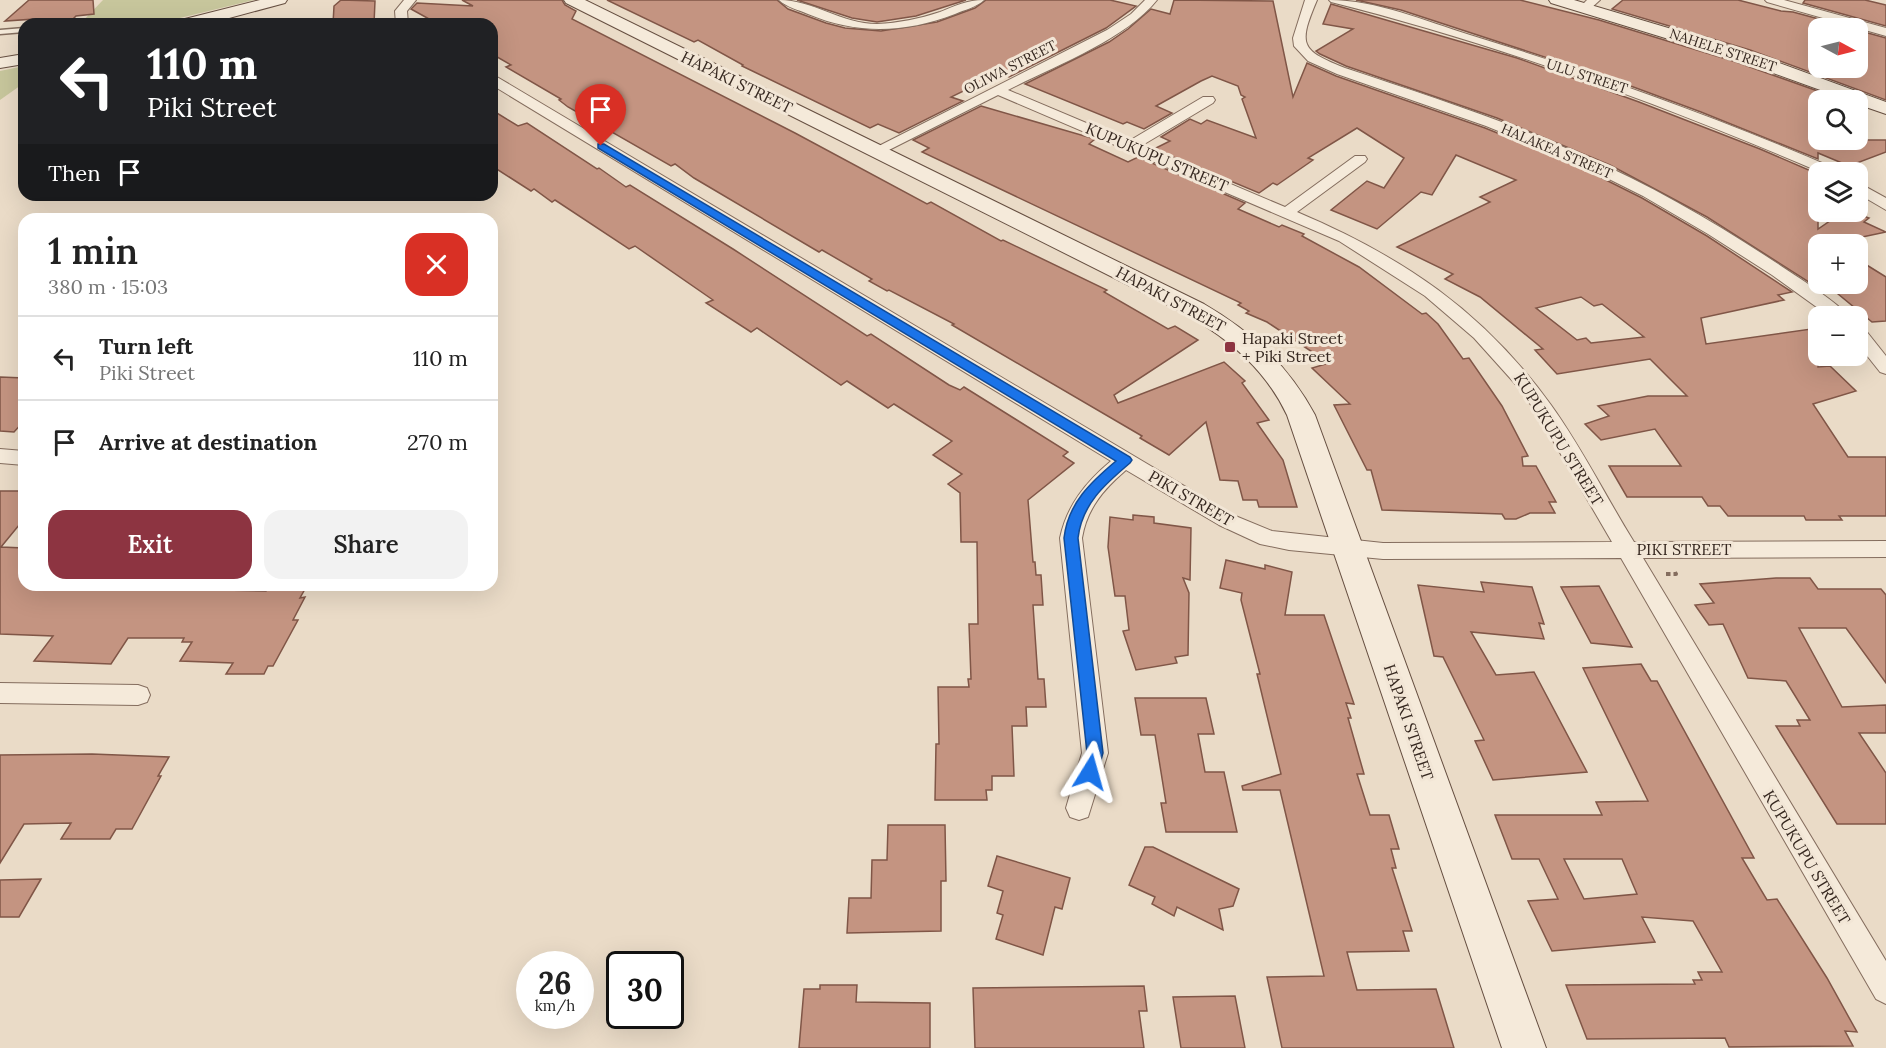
<!DOCTYPE html>
<html lang="en">
<head>
<meta charset="utf-8">
<style>
	body { margin:0; font-family:Lora,serif; background:#f2f2f2; color:#222; height:100vh; display:flex; flex-direction:column; font-size:22px; white-space:nowrap }
	* { box-sizing:border-box; margin:0 }
	p { font-size:20px; color:#767676 }
	.icon { flex:none; width:33px; height:33px; fill:none; stroke:currentColor; stroke-width:2; stroke-linecap:round; stroke-linejoin:round }
	.map { position:relative; flex:1; overflow:hidden }
	.panel { position:absolute; left:18px; top:213px; width:480px; height:378px; display:flex; flex-direction:column; background:#fff; border-radius:18px; box-shadow:0 6px 24px #0002 }
	.panel>* { flex:none }
	.hud { position:absolute; left:18px; top:18px; width:480px; height:183px; border-radius:18px; box-shadow:0 6px 24px #0002; background:#202124; color:#fff; overflow:hidden }
	.needle { width:39px; rotate:97deg }
	.controls { position:absolute; left:1808px; top:18px; display:grid; gap:12px }
	.controls a { display:grid; place-items:center; width:60px; height:60px; border-radius:12px; background:#fff; box-shadow:0 6px 24px #0002; font-size:30px }
	.speed { position:absolute; left:516px; top:951px; display:flex; gap:12px; font-size:30px; font-weight:700; text-align:center }
	.speed>* { display:grid; place-content:center; width:78px; height:78px; border-radius:50%; background:#fff; box-shadow:0 6px 24px #0002; line-height:1 }
	.speed small { font-size:15px; font-weight:400 }
	.speed .limit { border:3px solid #111; border-radius:9px; background:#fff; color:#111 }
	.pin { position:absolute; display:grid; place-items:center; width:51px; height:51px; color:#fff; margin:-62px -26px; border-radius:50% 50% 50% 0; rotate:-45deg; box-shadow:0 0 6px #0007 }
	.pin .icon { rotate:45deg }
	.me { position:absolute; width:66px; margin:-33px; rotate:8deg; stroke-linejoin:round; filter:drop-shadow(0 0 4px #0008) }
	.turn { display:flex; align-items:center; gap:21px; height:126px; padding:0 30px; font-size:27px }
	.turn .icon { width:78px; height:78px; stroke-width:2.5 }
	.turn b { display:block; font-size:42px; line-height:51px }
	.then { display:flex; align-items:center; height:57px; padding:0 30px; background:#0003; gap:12px; font-size:22px }
	.round { display:grid; place-items:center; flex:none; width:63px; height:63px; border-radius:18px; background:#f2f2f2 }
	.overview { display:flex; align-items:center; justify-content:space-between; height:102px; padding:0 30px }
	h1 { font-size:36px; font-weight:600; line-height:45px }
	.button { display:flex; gap:12px; margin-top:auto; padding:12px 30px }
	.button a { flex:1; height:69px; border-radius:18px; background:#8d3441; color:#fff; font-size:24px; font-weight:600; line-height:69px; text-align:center }
	.button a+a { background:#f2f2f2; color:#222 }
	ul { padding:0; list-style:none }
	li { display:flex; align-items:center; gap:18px; height:84px; padding:0 30px; border-top:2px solid #e0e0e0 }
	li div { flex:1 }
	li b { display:block; font-size:22px }
	li em { font-style:normal }
	.map>svg:first-child { display:block }
	.green { fill:#c7c69c }
	.building { fill:#c49481; stroke:#805647; stroke-width:1.5; fill-rule:evenodd }
	.lines { fill:none; stroke-linecap:round; stroke-linejoin:round }
	.lane-casing { stroke:#846d5e; stroke-width:3 }
	.street-casing { stroke:#846d5e; stroke-width:2 }
	.secondary-casing { stroke:#664f41; stroke-width:2 }
	.path { stroke:#846d5e; stroke-width:4; stroke-dasharray:4.5 3; stroke-linecap:butt }
	.lane { fill:#f5eada; fill-rule:evenodd }
	.street { fill:#f5eada; fill-rule:evenodd }
	.secondary { fill:#f5eada; fill-rule:evenodd }
	.route { fill:#1a73e8; stroke:#114b97; stroke-width:1.5 }
	.poi-dot { fill:#8d3441; stroke:#f2e6d6; stroke-width:2 }
	.labels { text-anchor:middle; dominant-baseline:central; stroke-width:6; stroke-linejoin:round; paint-order:stroke }
	.far-street-label { font-size:14px; fill:#362820; stroke:#f2e6d6 }
	.street-label { font-size:16px; fill:#362820; stroke:#f2e6d6 }
	.poi-label { font-size:16px; fill:#362820; stroke:#f2e6d6; text-anchor:start }
</style>
</head>
<body>
<div class="map">
<svg width="1886" height="1048" viewBox="0 0 1886 1048">
	<rect width="100%" height="100%" fill="#eadbc7"/>
	<g class="green">
		<path d="M103 0H254L155 24H80Z"/>
		<path d="M24 66V83L0 100V71Z"/>
	</g>
	<g class="building">
		<path d="M29 0H93L94 14 76 16 70 22 31 24 36 19 5 21Z"/>
		<path d="M341 0 375 1 374 24H333L334 6Z"/>
		<path d="M462 0H562L565 5 576 11 572 19 795 133 927 204 931 202 1001 241 1003 240 1107 290 1104 292 1168 329 1175 326 1198 340 1114 395 1118 403 1224 362 1245 381 1242 383 1269 420 1257 423 1283 460 1297 507H1259L1257 500H1243L1238 481 1220 480 1206 422 1169 455 1140 438 1142 436 952 325 954 324 889 290 887 291 869 281 872 279 822 250 819 252 694 178 675 164 671 166 568 107 559 100 561 99 506 67 511 65 492 54V24H438L411 9 417 3 473 6Z"/>
		<path d="M607 0H777L788 9 826 23 845 28 881 31 937 22 975 8 986 0H1110L1136 6 1106 28 1009 77 1000 73 951 97 963 101 899 133 878 124 870 128 742 66 743 65 698 40 694 42Z"/>
		<path d="M797 0H966L916 16 877 22 852 18Z"/>
		<path d="M1174 0 1273 1 1293 97 1307 63 1336 76 1485 128 1574 164 1642 198 1707 236 1792 292 1778 295 1784 300 1701 318 1706 344 1818 328V367L1830 366 1856 391 1813 404 1848 457H1886V516H1839L1842 520H1806L1804 516H1728L1720 506H1708L1702 497H1627L1609 466H1681L1655 429 1601 440 1585 424 1609 416 1598 406 1648 396H1687L1650 359 1557 374 1535 350 1543 349 1480 297 1445 279 1453 274 1397 247 1490 202 1480 197 1516 180 1456 155 1432 195 1421 192 1377 229 1331 210 1367 181 1384 188 1404 158 1357 128 1308 158 1313 160 1277 185 1273 183 1259 193 1154 149 1170 141 1161 137 1190 119 1201 124 1207 120 1256 138 1242 99 1245 97 1241 95 1238 86 1212 76 1201 81 1156 106 1172 113 1144 129 1127 122 1123 124 1025 84 1109 42 1128 29 1151 9 1170 14ZM1581 297 1594 306 1602 304 1644 337 1591 343 1586 338 1577 340 1536 308Z"/>
		<path d="M1356 0H1520L1599 20 1736 62 1843 100H1818V140H1886V152L1849 166 1818 153V159L1701 112 1609 78 1401 10Z"/>
		<path d="M1623 0H1738L1781 11 1793 12 1852 28H1818V68H1857V30L1886 38V100L1750 50 1612 9Z"/>
		<path d="M1805 0H1865L1886 5V26L1803 3Z"/>
		<path d="M1331 4 1517 58 1639 102 1760 149 1818 174V229L1843 212H1852L1869 218 1864 222 1886 232 1829 244H1818V286H1815L1707 217 1610 165 1497 118 1346 66 1320 54 1316 51 1353 29 1323 24Z"/>
		<path d="M981 106 1095 139 1089 144 1128 162 1138 157 1245 203 1238 209 1279 227 1282 225 1304 234 1302 236 1359 267 1422 314 1426 313 1438 324 1463 359 1469 358 1502 406 1528 456 1522 457 1523 466H1536L1556 502H1549L1555 513H1530L1516 519H1505L1502 514 1382 510 1371 470H1367L1334 405 1350 404 1312 368 1329 363 1267 322 1246 313 1249 311 1238 305 1241 303 922 152 929 148 913 140Z"/>
		<path d="M492 110 518 126 527 123 597 169 599 168 626 187 630 185 733 249 867 336 871 334 949 385 960 390 964 387 1068 452 1063 456 1074 463 1028 500 1033 562H1035L1036 575H1041L1043 605H1033L1038 679H1044L1046 707H1026L1027 726H1012L1014 776H992V790H986L987 800H935L936 744H939L938 687H969L968 679H971L969 624H978L977 542H961L960 493 948 484 962 474 933 455 952 441 894 404 888 408 847 381 841 385 757 328 751 332 706 303 713 300 635 246 629 249 555 200 552 202 534 189 531 191 492 166Z"/>
		<path d="M1857 259 1886 277V321L1872 322 1826 284H1857Z"/>
		<path d="M0 377 24 378V421L14 432 0 431Z"/>
		<path d="M0 491H24V519L1 547 24 548V585H181L178 589 266 591 267 588 305 589 300 598 305 597 293 620H298L273 666H268L264 674H226L233 663 180 661 192 642H182L184 638H128L111 664 34 661 53 636 0 634Z"/>
		<path d="M1133 515 1154 517V523L1191 528 1190 580 1183 578 1189 593 1188 655 1175 657 1177 663 1136 670 1123 631 1129 630 1125 596H1115L1108 547 1110 517 1133 520Z"/>
		<path d="M1226 560 1265 569V565L1292 572 1285 615H1324L1354 704 1346 703 1351 718H1348L1364 774H1357L1370 815H1389L1399 849H1391L1396 868H1392L1412 931H1403L1409 951 1347 952 1357 990 1436 989 1454 1048H1282L1267 977 1324 976 1280 790H1243L1242 786 1281 774 1257 674H1260L1241 600 1242 593 1220 588Z"/>
		<path d="M1776 578H1810L1818 589H1881L1886 595V683L1846 628H1799L1842 707 1886 705V733H1859L1886 773V824H1837L1776 726H1800L1797 720H1810L1786 681 1748 678 1723 624 1709 625 1695 605 1714 603 1700 584Z"/>
		<path d="M1481 582 1532 587 1544 624 1539 623 1544 639 1471 632 1496 675 1534 672 1587 772 1493 780 1475 741 1484 740 1443 657 1434 656 1418 585 1484 592Z"/>
		<path d="M1599 586 1632 647 1591 643 1561 587Z"/>
		<path d="M1641 664 1651 681H1657L1754 858H1742L1767 900 1777 899 1827 978 1857 1032 1845 1031 1853 1046 1729 1047 1725 1038 1587 1039 1566 985 1695 984 1693 980H1702L1698 972H1722L1693 921 1642 917 1655 942 1552 951 1528 901 1558 899 1539 859H1512L1495 815H1602L1596 802 1648 801 1583 668ZM1564 859H1622L1637 894 1584 899Z"/>
		<path d="M1135 698H1206L1214 734H1198L1205 772H1224L1237 832H1166L1161 803H1166L1155 735H1141Z"/>
		<path d="M92 754 169 757 158 776H161L132 829H116L110 839H61L71 823 24 824 0 863V755Z"/>
		<path d="M888 825H945L946 881H941V931L847 933 849 898H871L872 860H887Z"/>
		<path d="M1145 847H1153L1239 889 1233 906 1219 909 1223 930 1177 907 1174 916 1152 904 1155 897 1129 885Z"/>
		<path d="M997 856 1070 878 1062 909 1055 907 1043 955 996 939 1003 915 997 913 1003 891 988 886Z"/>
		<path d="M41 879 19 917H0V880Z"/>
		<path d="M820 985H857L856 1002 930 1003V1048H799L804 989H820Z"/>
		<path d="M1144 986 1147 1011H1139L1144 1048H975L973 988Z"/>
		<path d="M1235 996 1245 1048H1181L1173 997Z"/>
	</g>
	<g class="lines">
		<g class="lane-casing">
			<path id="lane" d="M24 28V32L0 34V30Z"/>
		</g>
		<g class="street-casing">
			<g id="street">
				<path d="M404 0H416L407 11 408 24H396L395 11Z"/>
				<path d="M779 0C813 0 842 24 877 24 899 23 919 19 940 12 955 6 967 0 984 0 977 7 964 10 955 14 905 33 858 35 808 14 799 10 786 7 779 0Z"/>
				<path d="M1145 0H1157C1125 40 1054 66 1008 90L1129 141 1203 97H1213L1215 100 1213 103 1141 146 1285 207 1355 156H1365L1367 159 1365 162 1297 212C1403 257 1483 311 1551 405 1582 448 1606 497 1634 542L1886 541V557L1643 558 1886 961V1004L1876 999 1621 558 1383 559 1289 550 1260 544 1219 525 1126 470C1104 489 1087 508 1082 538L1108 753 1088 817 1079 820 1070 817 1066 808 1082 753 1060 538C1067 505 1086 482 1111 461L492 85V76L497 77 1233 515 1272 531 1383 543 1612 542 1538 415 1519 388 1474 338 1425 296 1339 241 998 95 881 154H871L869 151 1107 30 1131 14Z"/>
				<path d="M1305 0H1317C1298 45 1300 50 1345 68 1426 95 1507 121 1584 156 1651 185 1714 222 1775 262 1791 273 1838 302 1848 316H1829L1772 275 1708 234 1643 196 1575 162 1486 126 1337 74 1308 61 1294 46 1293 38Z"/>
				<path d="M1329 0C1377 0 1425 21 1470 35 1594 73 1716 117 1836 169L1838 172H1820C1662 104 1498 44 1331 2Z"/>
				<path d="M1587 0H1600L1589 10H1581L1579 8Z"/>
				<path d="M1765 0H1784L1886 28V36L1767 2Z"/>
				<path d="M1857 182 1886 198V210L1857 193Z"/>
				<path d="M1857 326 1863 327 1886 356V374L1880 372 1857 343Z"/>
				<path d="M0 449 24 451V465L0 463Z"/>
				<path d="M0 683 138 685 147 688 150 695 147 702 138 705 0 703Z"/>
			</g>
		</g>
		<g class="secondary-casing">
			<g id="secondary">
				<path d="M260 0H287L285 3 207 24H179L181 20Z"/>
				<path d="M564 0H585L1204 304C1252 332 1288 365 1315 415L1546 1048H1502L1287 415C1265 369 1230 340 1186 314L566 3Z"/>
				<path d="M1549 0H1574L1749 52 1886 102V114L1857 104V100H1848L1737 60 1551 3Z"/>
				<path d="M24 54V64L0 68V58Z"/>
			</g>
		</g>
		<path class="path" d="M1666 574H1676L1673 570"/>
		<use href="#lane" class="lane"/>
		<use href="#street" class="street"/>
		<use href="#secondary" class="secondary"/>
	</g>
	<path class="route" d="M598 144H604L1130 457 1132 460 1130 463C1105 484 1082 504 1078 538L1103 753 1096 777 1090 779 1084 777 1082 772 1087 753 1064 538C1068 503 1091 482 1116 461L598 148Z"/>
	<rect class="poi-dot" x="1224" y="341" width="12" height="12" rx="3"/>
	<g class="labels">
		<g class="far-street-label">
			<text transform="translate(1723 50) rotate(18)">NAHELE STREET</text>
			<text transform="translate(1010 67) rotate(-27)">OLIWA STREET</text>
			<text transform="translate(1587 76) rotate(18)">ULU STREET</text>
			<text transform="translate(1557 151) rotate(23)">HALAKEA STREET</text>
		</g>
		<g class="street-label">
			<text transform="translate(737 82) rotate(26)">HAPAKI STREET</text>
			<text transform="translate(1157 157) rotate(23)">KUPUKUPU STREET</text>
			<text transform="translate(1171 299) rotate(28)">HAPAKI STREET</text>
			<text transform="translate(1559 439) rotate(58)">KUPUKUPU STREET</text>
			<text transform="translate(1191 498) rotate(30)">PIKI STREET</text>
			<text x="1684" y="549">PIKI STREET</text>
			<text transform="translate(1409 722) rotate(71)">HAPAKI STREET</text>
			<text transform="translate(1807 857) rotate(59)">KUPUKUPU STREET</text>
		</g>
		<g class="poi-label">
			<text x="1242" y="338">Hapaki Street<tspan x="1242" dy="18">+ Piki Street</tspan></text>
		</g>
	</g>
</svg>
<div class="controls">
<a><svg class="needle" viewBox="-14 -14 28 28"><path d="M0-13l5 13h-10z" fill="#e53935"/><path d="M0 13l5-13h-10z" fill="#767676"/></svg></a>
<a><svg class="icon" aria-label="search" viewBox="0 0 24 24"><circle cx="10" cy="10" r="6"/><path d="M15 15l6 6"/></svg></a>
<a><svg class="icon" aria-label="layers" viewBox="0 0 24 24"><path d="M12 4l9 5-9 5-9-5zM3 14l9 5 9-5"/></svg></a>
<a>+</a>
<a>−</a>
</div>
<div class="speed"><div>26<small>km/h</small></div><div class="limit">30</div></div>
<div class="pin" style="left:601px;top:146px;background:#d93025"><svg class="icon" aria-label="arrive" viewBox="0 0 24 24"><path d="M6 21V4h12l-3 4 3 4H6"/></svg></div>
<svg class="me" style="left:1090px;top:772px" viewBox="-20 -20 40 40"><path d="M0-17L14 15 0 8-14 15z" fill="#1a73e8" stroke="#fff" stroke-width="4"/></svg>
<div class="hud">
<div class="turn"><svg class="icon" aria-label="left" viewBox="0 0 24 24"><path d="M17 20v-9H6M10 6l-5 5 5 5"/></svg><div><b>110 m</b>Piki Street</div></div>
<div class="then">Then<svg class="icon" aria-label="arrive" viewBox="0 0 24 24"><path d="M6 21V4h12l-3 4 3 4H6"/></svg></div>
</div>
<section class="panel">
<div class="overview"><div><h1>1 min</h1><p>380 m · 15:03</p></div><a class="round" style="background:#d93025;color:#fff"><svg class="icon" aria-label="close" viewBox="0 0 24 24"><path d="M6 6l12 12M18 6L6 18"/></svg></a></div>
<ul>
<li><svg class="icon" aria-label="left" viewBox="0 0 24 24"><path d="M17 20v-9H6M10 6l-5 5 5 5"/></svg><div><b>Turn left</b><p>Piki Street</p></div><em>110 m</em></li>
<li><svg class="icon" aria-label="arrive" viewBox="0 0 24 24"><path d="M6 21V4h12l-3 4 3 4H6"/></svg><div><b>Arrive at destination</b></div><em>270 m</em></li>
</ul>
<div class="button"><a>Exit</a><a>Share</a></div>
</section>
</div>
</body>
</html>
